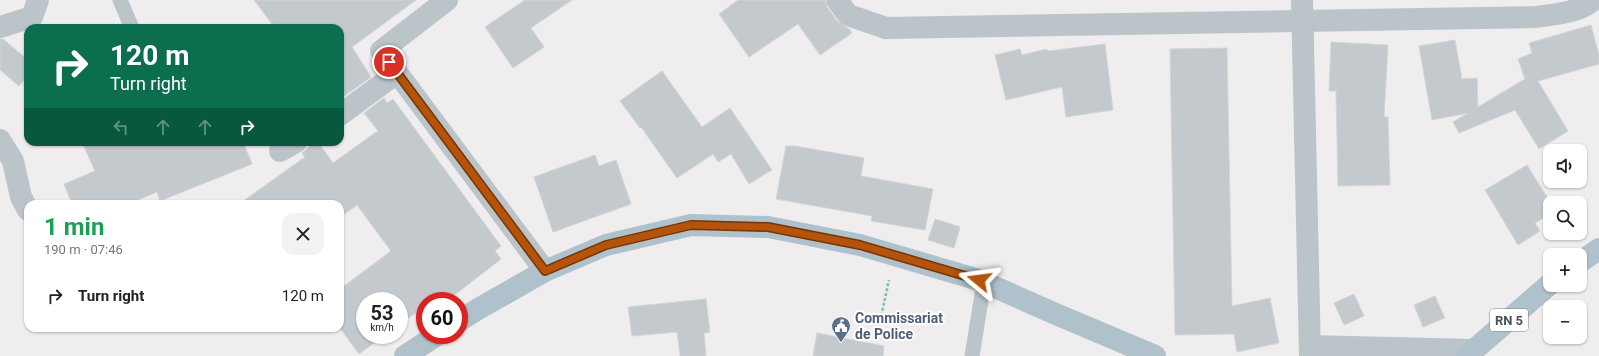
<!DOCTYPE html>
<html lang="en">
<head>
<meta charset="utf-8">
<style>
	body { margin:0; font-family:Roboto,sans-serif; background:#f2f2f2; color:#222; height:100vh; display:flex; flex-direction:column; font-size:15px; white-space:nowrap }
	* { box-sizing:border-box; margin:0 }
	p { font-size:13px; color:#767676 }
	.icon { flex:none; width:22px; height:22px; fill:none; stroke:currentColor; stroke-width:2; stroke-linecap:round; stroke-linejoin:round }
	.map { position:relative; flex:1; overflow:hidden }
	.panel { position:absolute; left:24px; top:200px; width:320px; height:132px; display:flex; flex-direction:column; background:#fff; border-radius:12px; box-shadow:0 1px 3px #0004 }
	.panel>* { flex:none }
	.banner { position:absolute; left:24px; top:24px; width:320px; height:122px; border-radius:12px; box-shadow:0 1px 3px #0004; background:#0b6e4f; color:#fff; overflow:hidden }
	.buttons { position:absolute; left:1543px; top:144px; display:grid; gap:8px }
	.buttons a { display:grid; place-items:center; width:44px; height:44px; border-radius:8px; background:#fff; box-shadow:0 1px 3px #0004; font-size:20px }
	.speed { position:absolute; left:356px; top:292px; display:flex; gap:8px; font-size:20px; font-weight:700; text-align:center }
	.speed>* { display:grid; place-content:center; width:52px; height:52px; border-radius:50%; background:#fff; box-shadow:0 1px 3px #0004; line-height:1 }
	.speed small { font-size:10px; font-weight:400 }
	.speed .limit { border:6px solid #d22; background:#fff; color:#111 }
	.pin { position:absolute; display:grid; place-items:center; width:34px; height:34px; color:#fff; margin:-17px; border:2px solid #fff; border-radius:50%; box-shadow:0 1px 4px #0007 }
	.me { position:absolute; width:44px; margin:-22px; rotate:286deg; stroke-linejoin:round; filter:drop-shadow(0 0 3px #0008) }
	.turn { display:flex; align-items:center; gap:14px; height:84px; padding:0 20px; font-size:18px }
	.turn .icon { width:52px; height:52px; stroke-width:2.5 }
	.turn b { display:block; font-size:28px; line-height:34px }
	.lanes { display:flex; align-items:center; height:38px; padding:0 20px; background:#0003; justify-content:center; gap:20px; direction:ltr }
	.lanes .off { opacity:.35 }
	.round { display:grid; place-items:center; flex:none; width:42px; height:42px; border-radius:12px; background:#f2f2f2 }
	.overview { display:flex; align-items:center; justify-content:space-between; height:68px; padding:0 20px }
	h1 { font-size:24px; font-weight:700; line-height:30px; color:#1e9e55 }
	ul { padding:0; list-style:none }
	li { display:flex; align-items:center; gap:12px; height:56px; padding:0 20px }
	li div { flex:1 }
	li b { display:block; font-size:15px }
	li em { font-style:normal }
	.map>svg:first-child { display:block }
	.building { fill:#c4c9cd; stroke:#d2d5d8 }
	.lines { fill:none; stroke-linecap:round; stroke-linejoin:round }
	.path { stroke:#7bc495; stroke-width:2.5; stroke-dasharray:3 2; stroke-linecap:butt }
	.service { stroke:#bac4c9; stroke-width:15 }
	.minor { stroke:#bac4c9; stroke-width:22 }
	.tertiary { stroke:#bac4c9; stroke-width:22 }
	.primary { stroke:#afc1ca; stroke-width:22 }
	.route-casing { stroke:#753606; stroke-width:10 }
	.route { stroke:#b45309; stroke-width:7 }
	.labels { text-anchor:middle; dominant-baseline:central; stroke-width:4; stroke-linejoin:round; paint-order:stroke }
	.shield { fill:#fff; stroke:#7e878b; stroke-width:1 }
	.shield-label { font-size:13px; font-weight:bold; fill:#475359 }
	.service-label { font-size:14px; font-weight:bold; fill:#4e5e75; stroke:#fff; text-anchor:start }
</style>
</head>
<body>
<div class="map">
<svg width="1599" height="356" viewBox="0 0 1599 356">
	<rect width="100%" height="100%" fill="#f0edee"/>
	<g class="building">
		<path d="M254 0H416L352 47 371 77 340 99V28H275Z"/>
		<path d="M525 0H572L531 28 544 47 513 68 485 27Z"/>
		<path d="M738 0H825L827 7 838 22 849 29 852 33 820 55 798 24 749 57 719 14Z"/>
		<path d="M1591 25 1599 55V64L1538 81 1568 131 1539 149 1515 110 1459 133 1453 122 1468 113 1432 120 1419 46 1455 40 1462 79 1477 78 1478 107 1525 79 1518 59 1532 53 1529 43Z"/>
		<path d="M0 39H3L28 60V76L19 86 0 70Z"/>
		<path d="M1331 42 1388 45 1384 117H1388L1390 185 1338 186 1336 91H1329Z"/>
		<path d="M1105 44 1113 110 1066 117 1062 87 1006 100 995 55 1020 49 1022 55 1047 49 1048 51Z"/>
		<path d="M1227 48 1232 306 1270 298 1279 343 1237 352 1234 334 1175 335 1170 49Z"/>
		<path d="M662 71 702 127 730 108 772 170 749 184 731 154 718 162 713 154 677 178 641 127 640 128 620 101Z"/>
		<path d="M384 98 387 103 393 99 501 246 495 251 501 259 457 293 444 301H425V306L399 325V301H365V335H385L359 354 340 328V289L391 251 357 205 340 217V204H239L305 157 302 153 315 142H318L333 163 369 137 378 131 364 113Z"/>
		<path d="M82 142H243L252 164 160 201 157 192 128 204H72L64 184 95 171Z"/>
		<path d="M786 146H795L864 158 861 176 933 189 925 230 871 221 872 216 776 199Z"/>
		<path d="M595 155 599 166 616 160 631 204 553 232 534 177Z"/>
		<path d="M1527 165 1550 202V214L1535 223 1540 231 1518 245 1485 190Z"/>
		<path d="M935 219 960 227 954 248 928 240Z"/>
		<path d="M1354 294 1364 316 1344 325 1334 303Z"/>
		<path d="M1435 296 1445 318 1423 327 1414 305Z"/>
		<path d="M706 299 710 332 704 333 706 356H680L677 332 632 336 628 307Z"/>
		<path d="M817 333 884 346 883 356H813Z"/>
	</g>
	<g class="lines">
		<path class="path" d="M876 340 889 280"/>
		<g class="service">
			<path d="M120 0 132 28"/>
			<path d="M972 356 984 282"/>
		</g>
		<g class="minor">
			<path d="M447 0 381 51 545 271"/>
			<path d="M837 0 848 15 886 28 1536 17C1555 14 1579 13 1593 0"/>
			<path d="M0 27 32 17 38 0"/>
			<path d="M340 115 397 73"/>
			<path d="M0 140 13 161 21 197 28 210"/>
			<path d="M280 151 296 142"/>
			<path d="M1310 346 1474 350"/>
		</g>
		<path class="tertiary" d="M1302 0 1310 356"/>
		<g class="primary">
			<path d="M1580 262 1599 249"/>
			<path d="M459 321 478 309 545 271 606 245 691 225 768 227 860 245 979 280 1051 312 1155 356"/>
			<path d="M405 356 437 335"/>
			<path d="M1467 356 1550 284"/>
		</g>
	</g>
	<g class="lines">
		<g class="route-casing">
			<path id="route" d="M389 62 545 271 606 245 691 225 768 227 860 245 979 280"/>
		</g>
		<use href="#route" class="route"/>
	</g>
	<defs>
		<g id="civic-pin" transform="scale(1)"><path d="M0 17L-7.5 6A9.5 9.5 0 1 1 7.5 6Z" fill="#5c6f8a" stroke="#fff"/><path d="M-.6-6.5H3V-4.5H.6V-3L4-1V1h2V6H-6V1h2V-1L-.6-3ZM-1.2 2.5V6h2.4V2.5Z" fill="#fff"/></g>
	</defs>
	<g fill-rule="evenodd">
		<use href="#civic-pin" x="841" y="326"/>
	</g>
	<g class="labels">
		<rect class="shield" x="1490" y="309" width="38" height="22" rx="3"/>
		<g class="shield-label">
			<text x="1509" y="320">RN 5</text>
		</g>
		<g class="service-label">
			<text x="855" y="318">Commissariat<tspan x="855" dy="16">de Police</tspan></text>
		</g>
	</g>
</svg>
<div class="buttons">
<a><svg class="icon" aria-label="sound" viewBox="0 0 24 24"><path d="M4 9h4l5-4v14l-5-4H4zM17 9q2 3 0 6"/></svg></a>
<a><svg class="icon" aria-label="search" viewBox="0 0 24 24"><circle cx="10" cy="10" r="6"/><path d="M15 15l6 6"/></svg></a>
<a>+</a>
<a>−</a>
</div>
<div class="speed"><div>53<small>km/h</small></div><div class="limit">60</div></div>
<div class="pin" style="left:389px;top:62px;background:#d93025"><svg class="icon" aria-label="arrive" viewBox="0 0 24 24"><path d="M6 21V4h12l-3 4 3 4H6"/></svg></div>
<svg class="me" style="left:979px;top:280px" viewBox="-20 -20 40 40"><path d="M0-17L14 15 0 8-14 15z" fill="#b45309" stroke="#fff" stroke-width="4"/></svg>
<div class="banner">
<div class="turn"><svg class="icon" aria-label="right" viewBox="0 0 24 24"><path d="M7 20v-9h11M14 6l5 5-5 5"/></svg><div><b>120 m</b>Turn right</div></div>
<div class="lanes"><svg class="icon off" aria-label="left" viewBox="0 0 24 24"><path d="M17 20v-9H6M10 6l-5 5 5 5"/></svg><svg class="icon off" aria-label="ahead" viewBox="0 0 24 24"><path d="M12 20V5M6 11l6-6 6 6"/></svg><svg class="icon off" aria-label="ahead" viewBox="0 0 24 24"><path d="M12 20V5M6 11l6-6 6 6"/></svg><svg class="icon" aria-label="right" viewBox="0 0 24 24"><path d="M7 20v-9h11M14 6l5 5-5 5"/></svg></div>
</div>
<section class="panel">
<div class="overview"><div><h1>1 min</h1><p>190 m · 07:46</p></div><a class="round"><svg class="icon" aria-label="close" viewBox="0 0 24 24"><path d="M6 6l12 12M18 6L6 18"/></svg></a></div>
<ul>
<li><svg class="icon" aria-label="right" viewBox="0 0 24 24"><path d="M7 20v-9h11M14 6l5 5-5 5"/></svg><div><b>Turn right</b></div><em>120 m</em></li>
</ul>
</section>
</div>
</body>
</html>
